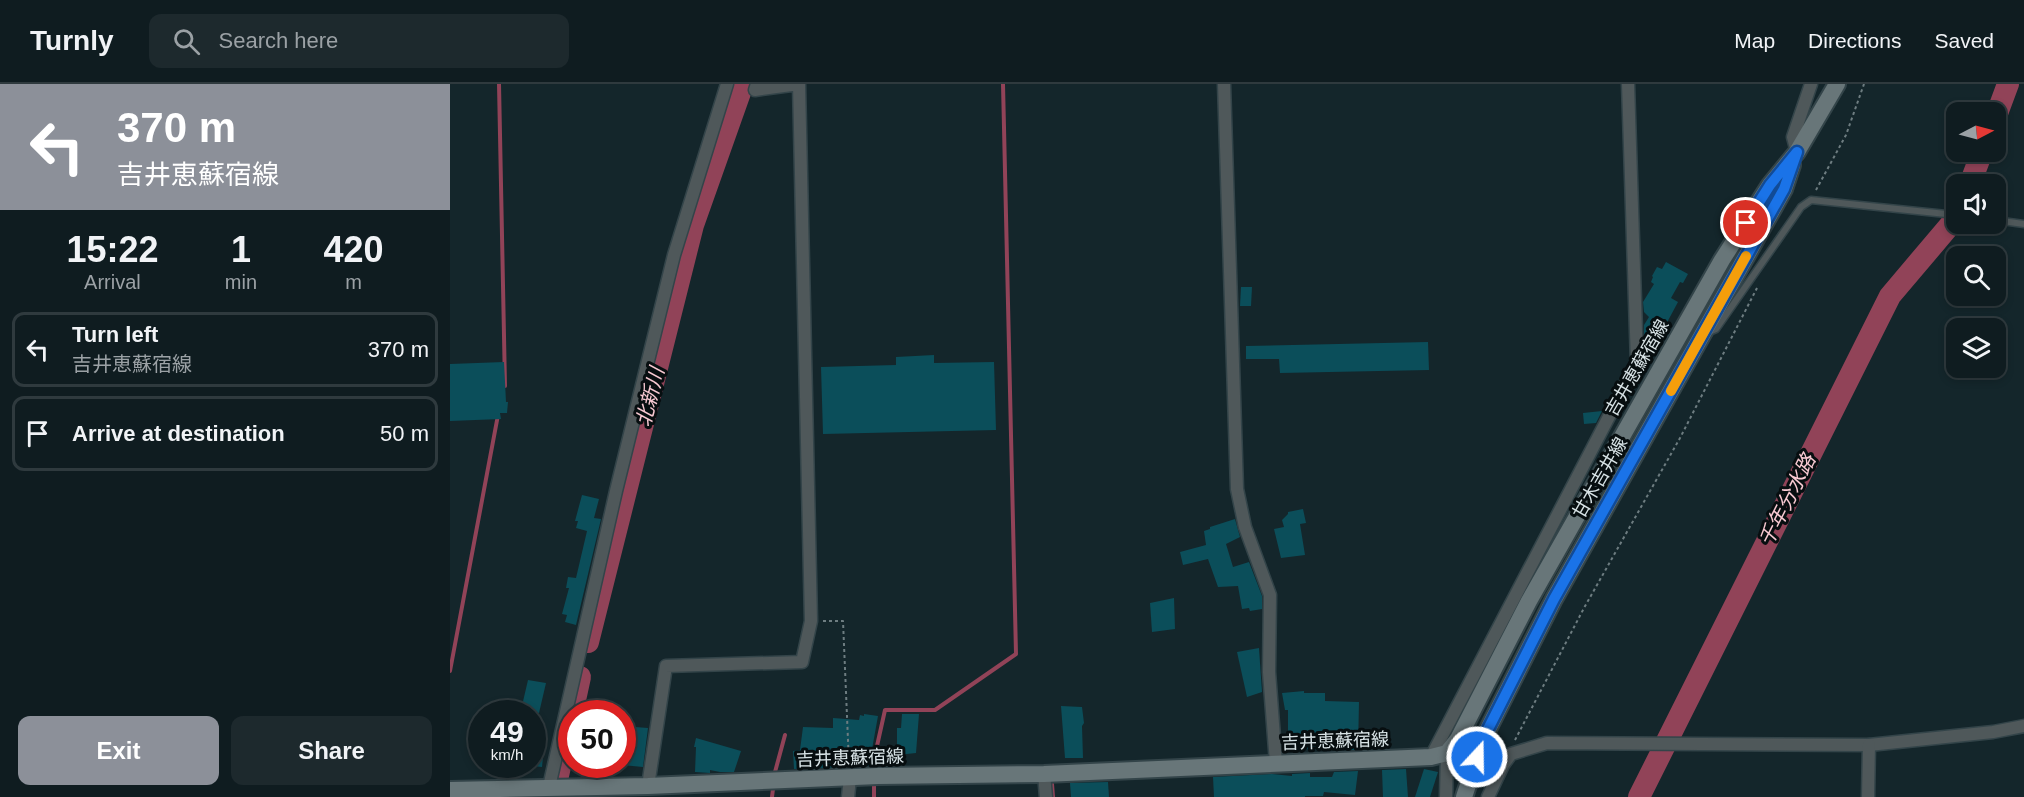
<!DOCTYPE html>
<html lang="en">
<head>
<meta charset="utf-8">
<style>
	body { margin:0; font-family:Helvetica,"Noto Sans JP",sans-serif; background:#1d292d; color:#f1f3f6; height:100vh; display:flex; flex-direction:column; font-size:22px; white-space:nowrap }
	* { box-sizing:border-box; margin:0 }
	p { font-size:20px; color:#9ba1a5 }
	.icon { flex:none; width:33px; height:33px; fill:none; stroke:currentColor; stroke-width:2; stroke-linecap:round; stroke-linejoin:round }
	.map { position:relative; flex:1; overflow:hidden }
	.sheet { display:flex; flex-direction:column; background:#0f1c20; width:450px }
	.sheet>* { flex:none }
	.hud { background:#8c9099; color:#fff; overflow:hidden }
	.needle { width:39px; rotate:84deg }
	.fabs { position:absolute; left:1496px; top:18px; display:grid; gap:12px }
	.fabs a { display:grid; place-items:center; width:60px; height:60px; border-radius:12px; background:#0f1c20; box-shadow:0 3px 9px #0003,0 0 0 2px #2f3a3e; font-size:30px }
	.speed { position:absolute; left:18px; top:616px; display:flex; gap:12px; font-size:30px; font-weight:700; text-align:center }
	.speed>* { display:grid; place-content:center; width:78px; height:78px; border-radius:50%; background:#0f1c20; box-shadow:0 3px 9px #0003,0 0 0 2px #2f3a3e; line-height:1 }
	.speed small { font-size:15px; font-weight:400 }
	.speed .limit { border:9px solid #d22; background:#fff; color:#111 }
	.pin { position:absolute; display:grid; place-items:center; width:51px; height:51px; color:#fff; margin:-26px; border:3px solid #fff; border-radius:50%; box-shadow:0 2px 6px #0007 }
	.me { position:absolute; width:66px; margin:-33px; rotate:21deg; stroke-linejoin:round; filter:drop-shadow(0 0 4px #0008) }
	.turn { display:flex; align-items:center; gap:21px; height:126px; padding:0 18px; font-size:27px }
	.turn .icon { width:78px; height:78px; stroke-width:2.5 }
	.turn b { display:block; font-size:42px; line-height:51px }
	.eta { display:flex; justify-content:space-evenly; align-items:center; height:102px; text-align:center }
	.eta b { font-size:36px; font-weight:700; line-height:42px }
	.cta { display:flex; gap:12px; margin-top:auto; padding:12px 18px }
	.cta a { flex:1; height:69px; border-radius:12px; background:#8c9099; color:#fff; font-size:24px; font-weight:700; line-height:69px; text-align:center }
	.cta a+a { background:#1d292d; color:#f1f3f6 }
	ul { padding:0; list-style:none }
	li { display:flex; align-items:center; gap:18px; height:75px; margin:0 12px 9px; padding:0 6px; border:3px solid #2f3a3e; border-radius:12px }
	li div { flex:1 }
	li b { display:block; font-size:22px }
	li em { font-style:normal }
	header { display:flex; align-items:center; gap:36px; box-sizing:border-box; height:84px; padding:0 30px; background:#0f1c20; border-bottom:2px solid #2f3a3e }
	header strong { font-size:28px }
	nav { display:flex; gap:33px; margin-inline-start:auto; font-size:21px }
	.search { width:420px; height:54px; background:#1d292d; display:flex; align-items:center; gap:15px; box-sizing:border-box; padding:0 21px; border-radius:12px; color:#9ba1a5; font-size:22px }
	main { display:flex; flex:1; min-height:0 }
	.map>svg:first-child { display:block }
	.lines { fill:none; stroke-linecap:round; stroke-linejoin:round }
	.stream { stroke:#914358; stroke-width:4 }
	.river { stroke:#914358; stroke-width:22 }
	.building { fill:#0b4e5a }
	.lane-casing { stroke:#334449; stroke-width:9 }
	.street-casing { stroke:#334449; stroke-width:15 }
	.secondary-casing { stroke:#334449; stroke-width:20 }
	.path { stroke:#6e7d81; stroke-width:2; stroke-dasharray:3 3; stroke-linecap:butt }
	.lane { stroke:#4f585a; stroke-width:6 }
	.street { stroke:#4f585a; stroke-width:12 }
	.secondary { stroke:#687679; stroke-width:16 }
	.route-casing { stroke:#114b97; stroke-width:15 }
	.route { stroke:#1a73e8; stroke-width:10 }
	.slow { stroke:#f59e0b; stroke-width:10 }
	.labels { text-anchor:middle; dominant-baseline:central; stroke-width:6; stroke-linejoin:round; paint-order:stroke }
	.street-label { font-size:18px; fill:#d8e3e6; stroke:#070e10 }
	.water-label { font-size:20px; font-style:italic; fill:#f9cad3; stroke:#070e10 }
</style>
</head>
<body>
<header>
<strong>Turnly</strong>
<div class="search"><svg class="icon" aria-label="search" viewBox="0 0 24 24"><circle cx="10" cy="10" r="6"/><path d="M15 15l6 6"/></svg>Search here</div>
<nav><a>Map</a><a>Directions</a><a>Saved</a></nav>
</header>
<main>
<section class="sheet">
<div class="hud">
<div class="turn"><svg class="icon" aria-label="left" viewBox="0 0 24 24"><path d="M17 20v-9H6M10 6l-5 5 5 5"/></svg><div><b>370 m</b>吉井恵蘇宿線</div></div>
</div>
<div class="eta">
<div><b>15:22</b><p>Arrival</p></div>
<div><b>1</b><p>min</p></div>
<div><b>420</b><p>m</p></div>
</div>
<ul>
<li><svg class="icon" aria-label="left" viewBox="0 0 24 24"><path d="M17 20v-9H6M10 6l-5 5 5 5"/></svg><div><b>Turn left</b><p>吉井恵蘇宿線</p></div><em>370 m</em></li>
<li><svg class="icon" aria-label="arrive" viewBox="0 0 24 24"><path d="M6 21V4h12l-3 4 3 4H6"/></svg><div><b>Arrive at destination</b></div><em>50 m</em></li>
</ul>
<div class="cta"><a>Exit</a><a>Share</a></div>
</section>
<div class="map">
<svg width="1574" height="713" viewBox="0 0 1574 713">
	<rect width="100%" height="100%" fill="#14262b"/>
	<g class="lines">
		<g class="stream">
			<path d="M49 0 55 302"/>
			<path d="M0 587 48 331"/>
			<path d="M325 688 335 651"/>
			<path d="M424 688 423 680 435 626H485L566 570 553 0"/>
			<path d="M424 696V713"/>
			<path d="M602 700 603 713"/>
			<path d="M322 713 323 705"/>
		</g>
		<g class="river">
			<path d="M1545 35 1558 0"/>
			<path d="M1520 100 1532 68"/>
			<path d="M138 558 243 141 293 0"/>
			<path d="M122 630 130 593"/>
			<path d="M103 713 122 631"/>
			<path d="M1189 713 1440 212 1506 134"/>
		</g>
	</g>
	<g class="building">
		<path d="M1216 178 1238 190 1233 199 1230 198 1221 214 1228 218 1206 259 1194 253V241L1199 233 1194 228 1193 218 1204 200 1201 198 1203 193 1202 192 1207 183 1212 185Z"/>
		<path d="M791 203H802L801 222H790Z"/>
		<path d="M978 258 979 286 830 289 829 275H796V262Z"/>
		<path d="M484 271V279L544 278 546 346 373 350 371 283 446 281V273Z"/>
		<path d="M54 278 56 318H58L57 329H50L51 335 0 337V280Z"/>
		<path d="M1152 327 1146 339 1134 340 1133 329Z"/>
		<path d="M132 411 149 415 144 434 151 435 126 541 115 538 117 531 112 530 119 504H116L118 493 126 494 137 447 126 444 128 437H125Z"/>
		<path d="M853 425 856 439 850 440 855 471 831 474 824 445 834 443 832 436 838 430V428Z"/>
		<path d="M785 435 790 453 776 460 783 483 799 478 812 512V525L800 527 799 524 792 525 788 502 768 503 758 475 733 481 730 468 756 461 754 447 760 445V443Z"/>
		<path d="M724 514 725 545 702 548 700 519Z"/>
		<path d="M809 564 812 608 797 613 787 568Z"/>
		<path d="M78 596 96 599 89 629 71 626Z"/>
		<path d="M854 607V609H875V617L909 618 908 666 845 665 844 656 840 655V650H838V626H835L832 609Z"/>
		<path d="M611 622 632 623 634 639 632 642 633 674H615Z"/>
		<path d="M414 630 428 632 419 682 395 681V683L344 685 343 667 350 666 353 643 383 644V634L409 636 410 631 414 632Z"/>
		<path d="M452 630H469L466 669 447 671V644H451Z"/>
		<path d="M172 642 198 644 193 683 172 681Z"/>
		<path d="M246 654 291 667 284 688H270L260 686V689L245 688 246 663H244Z"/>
		<path d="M82 671 93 673 92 683 82 682Z"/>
		<path d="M956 685 958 713H933L932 686Z"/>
		<path d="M974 685 988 688 980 713H965Z"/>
		<path d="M908 687 905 711 874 708 873 712H855V713H764L763 693 822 690 842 692V690L860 689V693H882L884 688Z"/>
		<path d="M658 698 659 713H621L620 699Z"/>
	</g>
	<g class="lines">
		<g class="lane-casing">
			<g id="lane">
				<path d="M1545 136 1574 140"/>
				<path d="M1259 248 1266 245 1351 123 1361 116 1506 131"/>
			</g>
		</g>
		<g class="street-casing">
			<g id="street">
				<path d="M774 0 787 405 795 443 820 511 819 588 826 679"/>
				<path d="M1347 68 1343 53 1361 0"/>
				<path d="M981 673 1187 279 1178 0"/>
				<path d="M594 690 596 713"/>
				<path d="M198 702 216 582 352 578 361 537 349 0 305 6 307 0"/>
				<path d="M99 703 166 407 224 171 277 0"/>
				<path d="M398 713 400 694"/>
				<path d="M996 713 997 669"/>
				<path d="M1038 713 1053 681 1061 670 1097 659 1419 661 1543 648 1574 642"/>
				<path d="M1418 713 1419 661"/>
			</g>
		</g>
		<g class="secondary-casing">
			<g id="secondary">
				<path d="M0 706 198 702 428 692 594 690 981 673 997 669 1008 655 1079 517 1272 176 1320 101 1347 68 1387 0"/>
				<path d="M1014 713 1034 653 1104 515 1334 105 1342 81"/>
			</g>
		</g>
		<g class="path">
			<path d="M1366 106 1396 51 1414 0"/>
			<path d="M373 537H393L399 680"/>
			<path d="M1065 656 1134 524 1230 354 1307 204"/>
		</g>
		<use href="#lane" class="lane"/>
		<use href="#street" class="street"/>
		<use href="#secondary" class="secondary"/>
	</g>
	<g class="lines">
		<g class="route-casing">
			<path id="route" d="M1027 673 1034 653 1104 515 1334 105 1347 68 1320 101 1296 139"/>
		</g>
		<use href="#route" class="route"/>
		<path class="slow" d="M1221 307 1296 172"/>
	</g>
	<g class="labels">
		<g class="street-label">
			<text transform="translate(1187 284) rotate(-60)">吉井恵蘇宿線</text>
			<text transform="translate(1150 394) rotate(-60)">甘木吉井線</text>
			<text transform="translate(885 657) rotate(-2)">吉井恵蘇宿線</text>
			<text transform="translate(400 674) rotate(-2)">吉井恵蘇宿線</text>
		</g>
		<g class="water-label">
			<text transform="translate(200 313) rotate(-76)">北新川</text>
			<text transform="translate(1337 416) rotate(-63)">千年分水路</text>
		</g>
	</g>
</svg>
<div class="fabs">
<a><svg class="needle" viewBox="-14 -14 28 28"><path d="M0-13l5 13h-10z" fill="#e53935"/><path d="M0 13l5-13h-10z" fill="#9ba1a5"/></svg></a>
<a><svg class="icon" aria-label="sound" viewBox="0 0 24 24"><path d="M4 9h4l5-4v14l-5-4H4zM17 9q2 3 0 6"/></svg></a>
<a><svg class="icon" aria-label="search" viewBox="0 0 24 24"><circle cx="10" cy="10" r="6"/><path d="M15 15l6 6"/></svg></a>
<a><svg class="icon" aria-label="layers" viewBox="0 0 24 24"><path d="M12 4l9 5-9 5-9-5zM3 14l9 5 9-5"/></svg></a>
</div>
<div class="speed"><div>49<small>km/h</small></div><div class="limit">50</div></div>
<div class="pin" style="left:1296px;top:139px;background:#d93025"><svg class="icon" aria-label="arrive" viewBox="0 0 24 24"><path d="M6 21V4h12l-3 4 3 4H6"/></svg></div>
<svg class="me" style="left:1027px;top:673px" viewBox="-20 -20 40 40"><circle r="17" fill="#1a73e8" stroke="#fff" stroke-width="3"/><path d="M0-11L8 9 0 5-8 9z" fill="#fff"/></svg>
</div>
</main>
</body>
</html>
